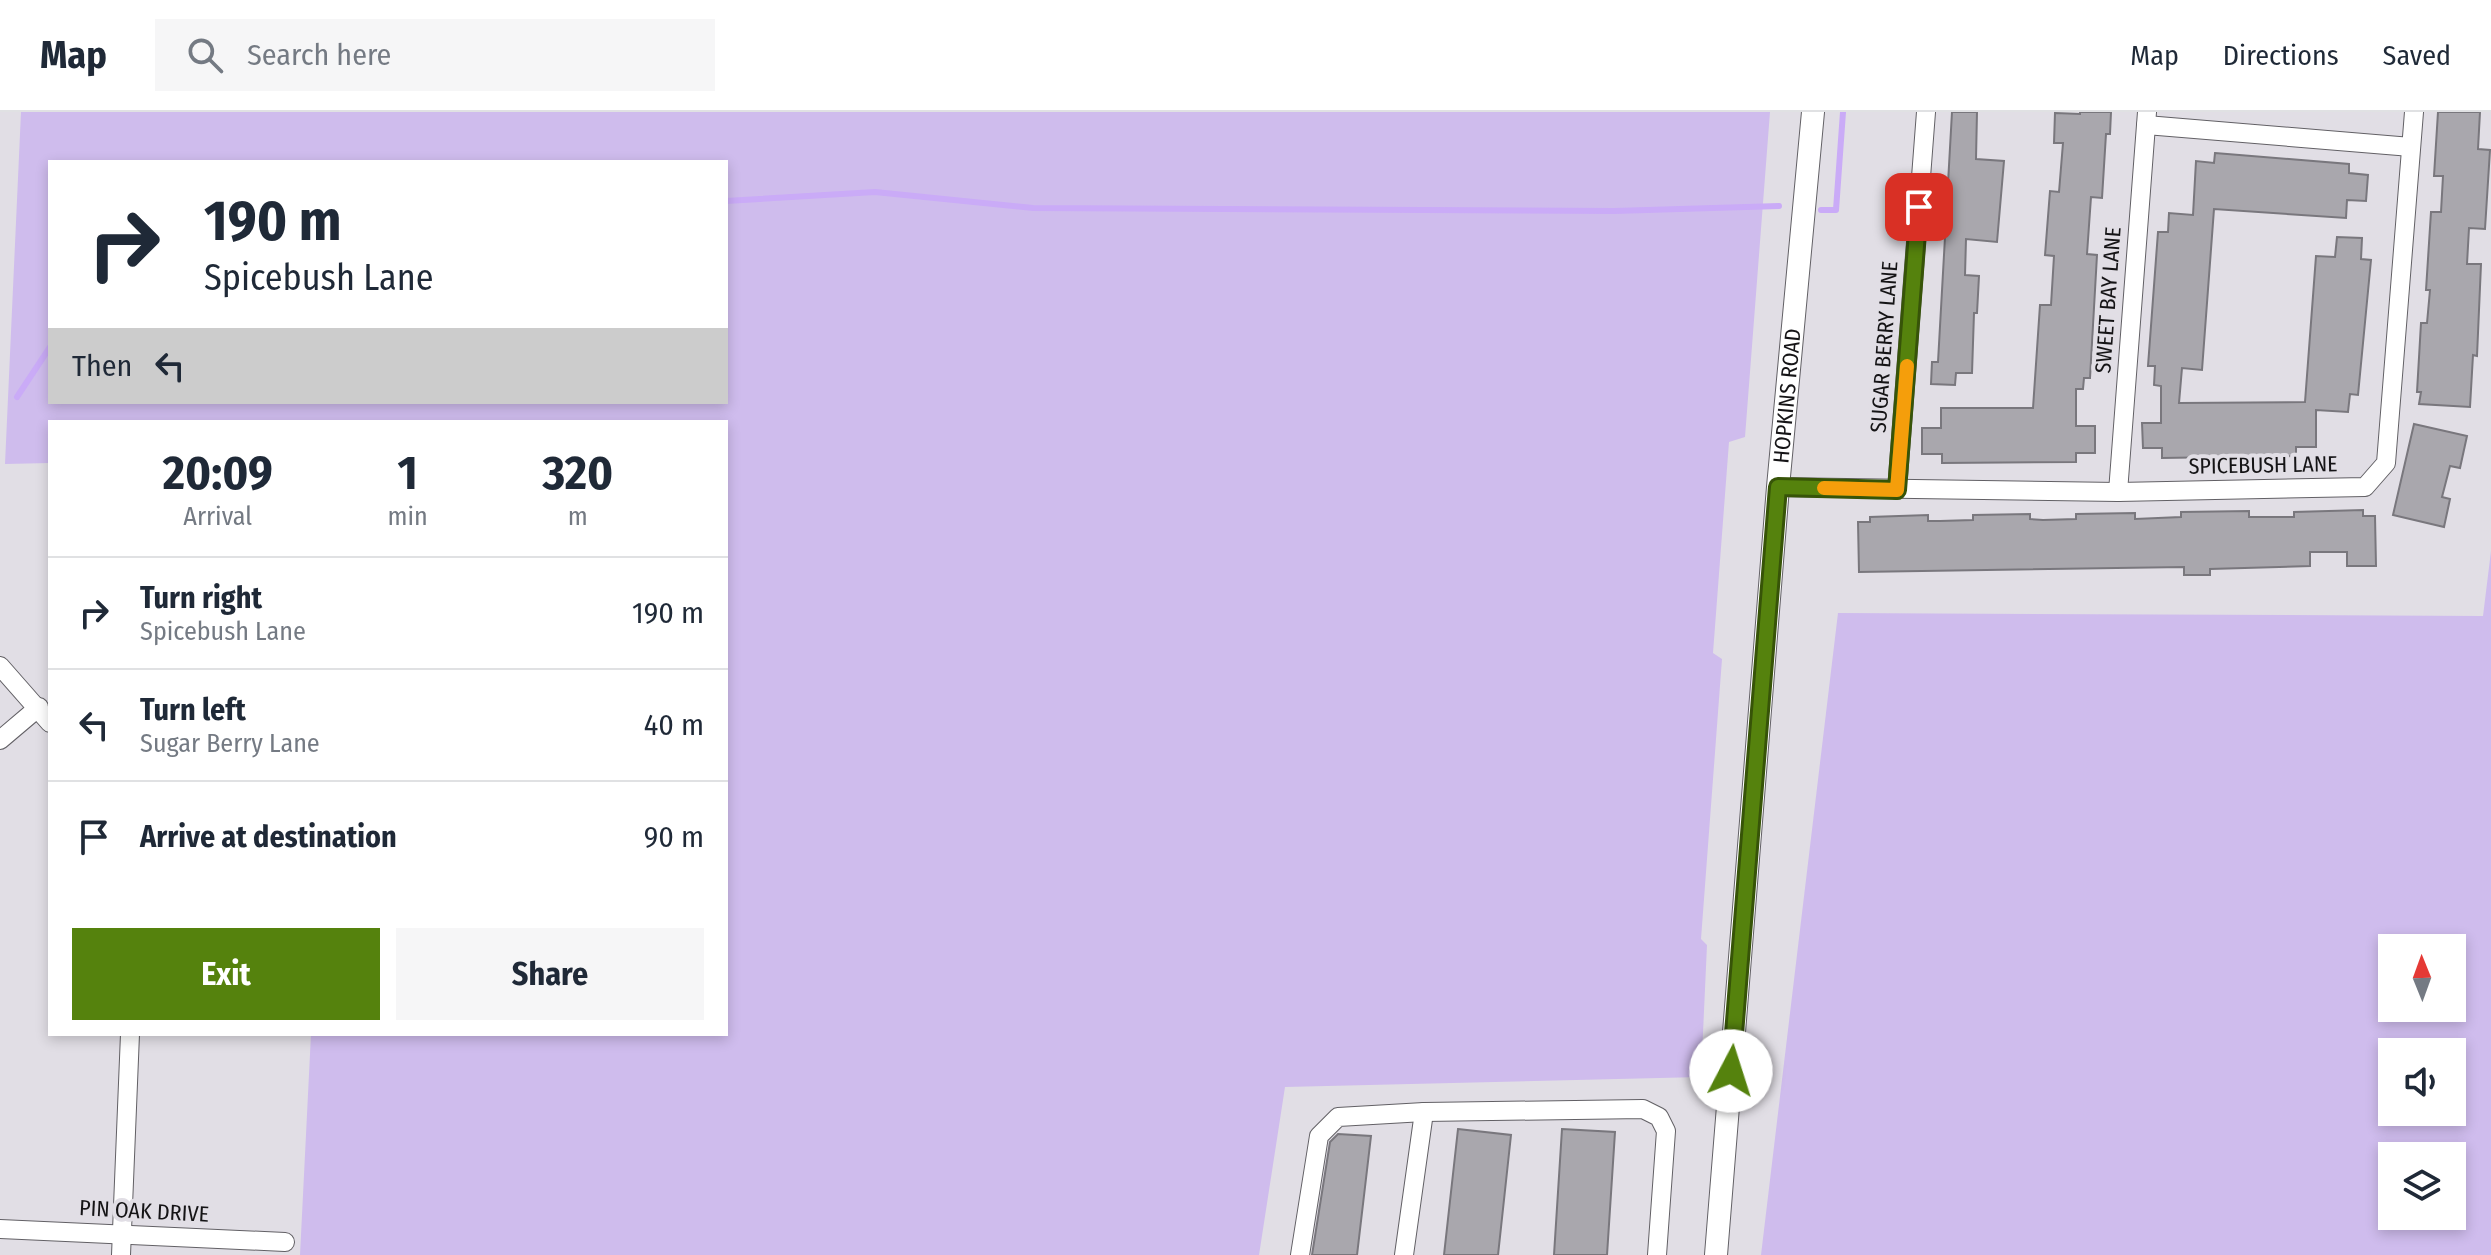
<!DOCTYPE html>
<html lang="en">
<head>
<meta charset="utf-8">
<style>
	body { margin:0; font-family:"Fira Sans Condensed",sans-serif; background:#f6f6f7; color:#1f2937; height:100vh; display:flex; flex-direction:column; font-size:30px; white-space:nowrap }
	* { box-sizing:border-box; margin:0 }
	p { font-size:26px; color:#747a83 }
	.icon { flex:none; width:44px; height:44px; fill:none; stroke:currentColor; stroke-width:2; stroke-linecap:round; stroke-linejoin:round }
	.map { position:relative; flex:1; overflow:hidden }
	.panel { position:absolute; left:48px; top:308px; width:680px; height:616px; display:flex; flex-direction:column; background:#fff; border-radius:0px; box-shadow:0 4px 12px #0003 }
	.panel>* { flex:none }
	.banner { position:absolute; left:48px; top:48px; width:680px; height:244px; border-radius:0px; box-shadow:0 4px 12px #0003; background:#fff; color:#1f2937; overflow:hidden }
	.needle { width:52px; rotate:359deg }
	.tools { position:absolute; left:2378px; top:822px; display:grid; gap:16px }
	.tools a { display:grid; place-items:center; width:88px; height:88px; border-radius:0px; background:#fff; box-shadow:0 4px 12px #0003; font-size:40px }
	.pin { position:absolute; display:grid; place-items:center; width:68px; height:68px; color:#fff; margin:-34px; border-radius:16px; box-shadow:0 4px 12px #0006 }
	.me { position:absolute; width:88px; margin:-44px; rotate:5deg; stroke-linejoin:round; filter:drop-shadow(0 0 6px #0008) }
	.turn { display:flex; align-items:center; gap:28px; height:168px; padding:0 24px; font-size:36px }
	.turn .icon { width:104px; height:104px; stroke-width:2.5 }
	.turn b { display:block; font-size:56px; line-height:68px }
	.then { display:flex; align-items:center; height:76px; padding:0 24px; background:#0003; gap:16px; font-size:30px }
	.eta { display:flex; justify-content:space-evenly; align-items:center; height:136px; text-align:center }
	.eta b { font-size:48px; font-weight:700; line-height:56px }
	.button { display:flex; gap:16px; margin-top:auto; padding:16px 24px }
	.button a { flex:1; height:92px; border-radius:0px; background:#55820d; color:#fff; font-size:32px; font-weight:700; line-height:92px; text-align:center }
	.button a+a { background:#f6f6f7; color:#1f2937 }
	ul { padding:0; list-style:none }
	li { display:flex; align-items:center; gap:24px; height:112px; padding:0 24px; border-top:2px solid #e0e1e3 }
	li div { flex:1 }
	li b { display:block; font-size:30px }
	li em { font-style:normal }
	header { display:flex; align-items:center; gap:48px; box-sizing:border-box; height:112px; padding:0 40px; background:#fff; border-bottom:2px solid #e0e1e3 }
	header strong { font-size:38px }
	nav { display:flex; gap:44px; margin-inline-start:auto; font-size:28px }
	.search { width:560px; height:72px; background:#f6f6f7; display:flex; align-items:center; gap:20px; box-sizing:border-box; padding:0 28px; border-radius:0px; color:#747a83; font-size:30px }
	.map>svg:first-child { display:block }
	.green { fill:#cfbced; fill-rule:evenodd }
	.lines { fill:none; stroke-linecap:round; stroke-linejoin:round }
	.stream { stroke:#caabf7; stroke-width:6 }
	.building { fill:#a9a7ad; stroke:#79777d; stroke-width:2 }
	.minor-casing { stroke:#626065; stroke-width:20 }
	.tertiary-casing { stroke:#626065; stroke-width:24 }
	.minor { stroke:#fff; stroke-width:18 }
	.tertiary { stroke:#fff; stroke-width:22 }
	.route-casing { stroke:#375408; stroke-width:20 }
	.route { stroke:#55820d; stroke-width:14 }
	.slow { stroke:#f59e0b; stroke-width:14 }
	.labels { text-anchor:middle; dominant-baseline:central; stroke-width:8; stroke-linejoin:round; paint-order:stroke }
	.street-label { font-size:22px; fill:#151416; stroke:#e1dee5 }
</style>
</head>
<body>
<header>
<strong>Map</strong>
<div class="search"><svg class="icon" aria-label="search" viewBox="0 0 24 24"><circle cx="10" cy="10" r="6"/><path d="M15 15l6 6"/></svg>Search here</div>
<nav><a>Map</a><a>Directions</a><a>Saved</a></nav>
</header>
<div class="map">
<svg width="2491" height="1143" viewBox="0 0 2491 1143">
	<rect width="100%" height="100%" fill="#e1dee5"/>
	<g class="green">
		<path d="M21 0H1770L1745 325 1729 330 1713 541 1722 547 1701 827 1707 833 1701 965 1285 975 1259 1143H300L311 922H726V310H50V351L5 352ZM50 50H726V290H50Z"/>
		<path d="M2491 439V1143H1761L1838 501 2483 504ZM2392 836H2452V896H2392ZM2452 940V1000H2392V940ZM2452 1044V1104H2392V1044Z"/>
	</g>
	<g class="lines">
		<g class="stream">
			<path d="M726 89 875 80 1033 96 1614 99 1779 94"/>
			<path d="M1821 98H1836L1843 0"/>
			<path d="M17 285 50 235"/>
		</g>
	</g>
	<g class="building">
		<path d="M1952 0H1977L1976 47 2004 49 1997 130 1966 127 1965 163 1979 164 1977 201H1974L1972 261H1956L1955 273 1931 272 1932 250H1938Z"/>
		<path d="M2080 0H2111L2110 22H2106L2102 86 2091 85 2087 142 2097 143 2090 266H2084L2083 277H2076V314H2095V341H2076V350L1942 351V342H1922V316H1941V296H2033L2040 193H2051L2054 144 2045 143 2050 79 2059 80 2063 31H2054L2055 1 2080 2Z"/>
		<path d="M2438 0H2480L2478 37 2490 38 2485 117 2469 116 2467 152H2481L2477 244 2473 243 2470 295 2419 292 2421 280H2417L2421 211H2427L2430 178H2426L2431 100H2441L2443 64H2434Z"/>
		<path d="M2215 41 2349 52V61L2368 63 2366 89 2347 88 2346 106 2214 97 2202 258 2182 256 2179 291 2305 290 2316 144 2335 145 2337 125 2362 126 2361 147 2371 148 2358 283 2350 282 2348 300 2316 298V335H2296V344L2162 346V336H2143L2142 311H2161V274L2154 273 2155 254H2148L2158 120H2168L2169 101 2193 103 2196 49 2214 51Z"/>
		<path d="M2414 312 2467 324 2460 356 2450 354 2442 385 2450 387 2444 415 2393 403Z"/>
		<path d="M2363 398V404H2375L2376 454H2347V440H2310V454L2210 457V463H2184V455L1859 460 1858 410H1870V405L1928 403V409H1940L1973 408V403L2030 402V407L2043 408 2076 407V402L2135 401V407L2181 405V400L2249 399V405H2294V400Z"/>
		<path d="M1458 1017 1511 1023 1498 1143H1444Z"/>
		<path d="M1562 1017 1615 1020 1607 1143H1554Z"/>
		<path d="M1338 1022 1371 1024 1357 1143H1312L1330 1030Z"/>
	</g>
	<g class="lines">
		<g class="minor-casing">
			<g id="minor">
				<path d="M2146 13 2411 35"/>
				<path d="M1778 375 2118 380 2365 375 2386 351 2414 0"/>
				<path d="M1897 378 1926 0"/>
				<path d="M2118 380 2147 0"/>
				<path d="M0 554 50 611"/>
				<path d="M0 628 39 595"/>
				<path d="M0 1117 285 1130"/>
				<path d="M121 1143 130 922"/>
				<path d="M1300 1143 1319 1024 1338 1005 1424 1000 1643 997 1659 1005 1666 1019 1657 1143"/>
				<path d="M1404 1143 1424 1000"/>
			</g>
		</g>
		<g class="tertiary-casing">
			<g id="tertiary">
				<path id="s1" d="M1716 1143 1778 375 1813 0"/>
			</g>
		</g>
		<use href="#minor" class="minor"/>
		<use href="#tertiary" class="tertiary"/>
	</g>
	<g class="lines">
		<g class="route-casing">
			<path id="route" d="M1731 959 1778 375 1897 378 1919 95"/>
		</g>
		<use href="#route" class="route"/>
		<path class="slow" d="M1824 376 1897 378 1907 254"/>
	</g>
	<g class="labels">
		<g class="street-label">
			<text transform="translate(2108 188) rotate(-86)">SWEET BAY LANE</text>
			<text transform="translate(1884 235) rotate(-86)">SUGAR BERRY LANE</text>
			<text stroke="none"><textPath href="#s1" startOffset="862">HOPKINS ROAD</textPath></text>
			<text transform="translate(2263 353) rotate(-1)">SPICEBUSH LANE</text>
			<text transform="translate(144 1099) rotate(3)">PIN OAK DRIVE</text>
		</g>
	</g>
</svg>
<div class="tools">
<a><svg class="needle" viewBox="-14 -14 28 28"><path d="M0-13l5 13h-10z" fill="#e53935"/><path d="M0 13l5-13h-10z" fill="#747a83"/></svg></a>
<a><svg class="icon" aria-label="sound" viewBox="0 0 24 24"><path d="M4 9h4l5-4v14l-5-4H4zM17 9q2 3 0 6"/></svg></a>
<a><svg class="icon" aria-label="layers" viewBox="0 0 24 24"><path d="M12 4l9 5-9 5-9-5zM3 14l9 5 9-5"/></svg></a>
</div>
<div class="pin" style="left:1919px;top:95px;background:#d93025"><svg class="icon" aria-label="arrive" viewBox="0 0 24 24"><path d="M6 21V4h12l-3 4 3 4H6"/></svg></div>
<svg class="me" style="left:1731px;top:959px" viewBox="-20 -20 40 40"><circle r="19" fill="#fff"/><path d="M0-13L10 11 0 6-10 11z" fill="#55820d"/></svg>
<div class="banner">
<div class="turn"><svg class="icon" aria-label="right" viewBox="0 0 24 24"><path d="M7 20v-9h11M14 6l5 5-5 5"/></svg><div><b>190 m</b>Spicebush Lane</div></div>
<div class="then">Then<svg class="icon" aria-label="left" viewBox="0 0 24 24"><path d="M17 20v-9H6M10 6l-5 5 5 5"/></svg></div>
</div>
<section class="panel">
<div class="eta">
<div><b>20:09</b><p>Arrival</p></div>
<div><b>1</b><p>min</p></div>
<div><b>320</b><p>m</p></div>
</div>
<ul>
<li><svg class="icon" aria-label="right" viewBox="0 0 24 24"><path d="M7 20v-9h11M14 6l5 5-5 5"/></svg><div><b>Turn right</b><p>Spicebush Lane</p></div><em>190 m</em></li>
<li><svg class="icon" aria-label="left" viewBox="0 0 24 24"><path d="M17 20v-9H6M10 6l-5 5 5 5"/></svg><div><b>Turn left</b><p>Sugar Berry Lane</p></div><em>40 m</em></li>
<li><svg class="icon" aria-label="arrive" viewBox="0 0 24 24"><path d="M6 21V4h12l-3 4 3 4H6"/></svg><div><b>Arrive at destination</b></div><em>90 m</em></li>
</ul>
<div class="button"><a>Exit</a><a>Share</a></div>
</section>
</div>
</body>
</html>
